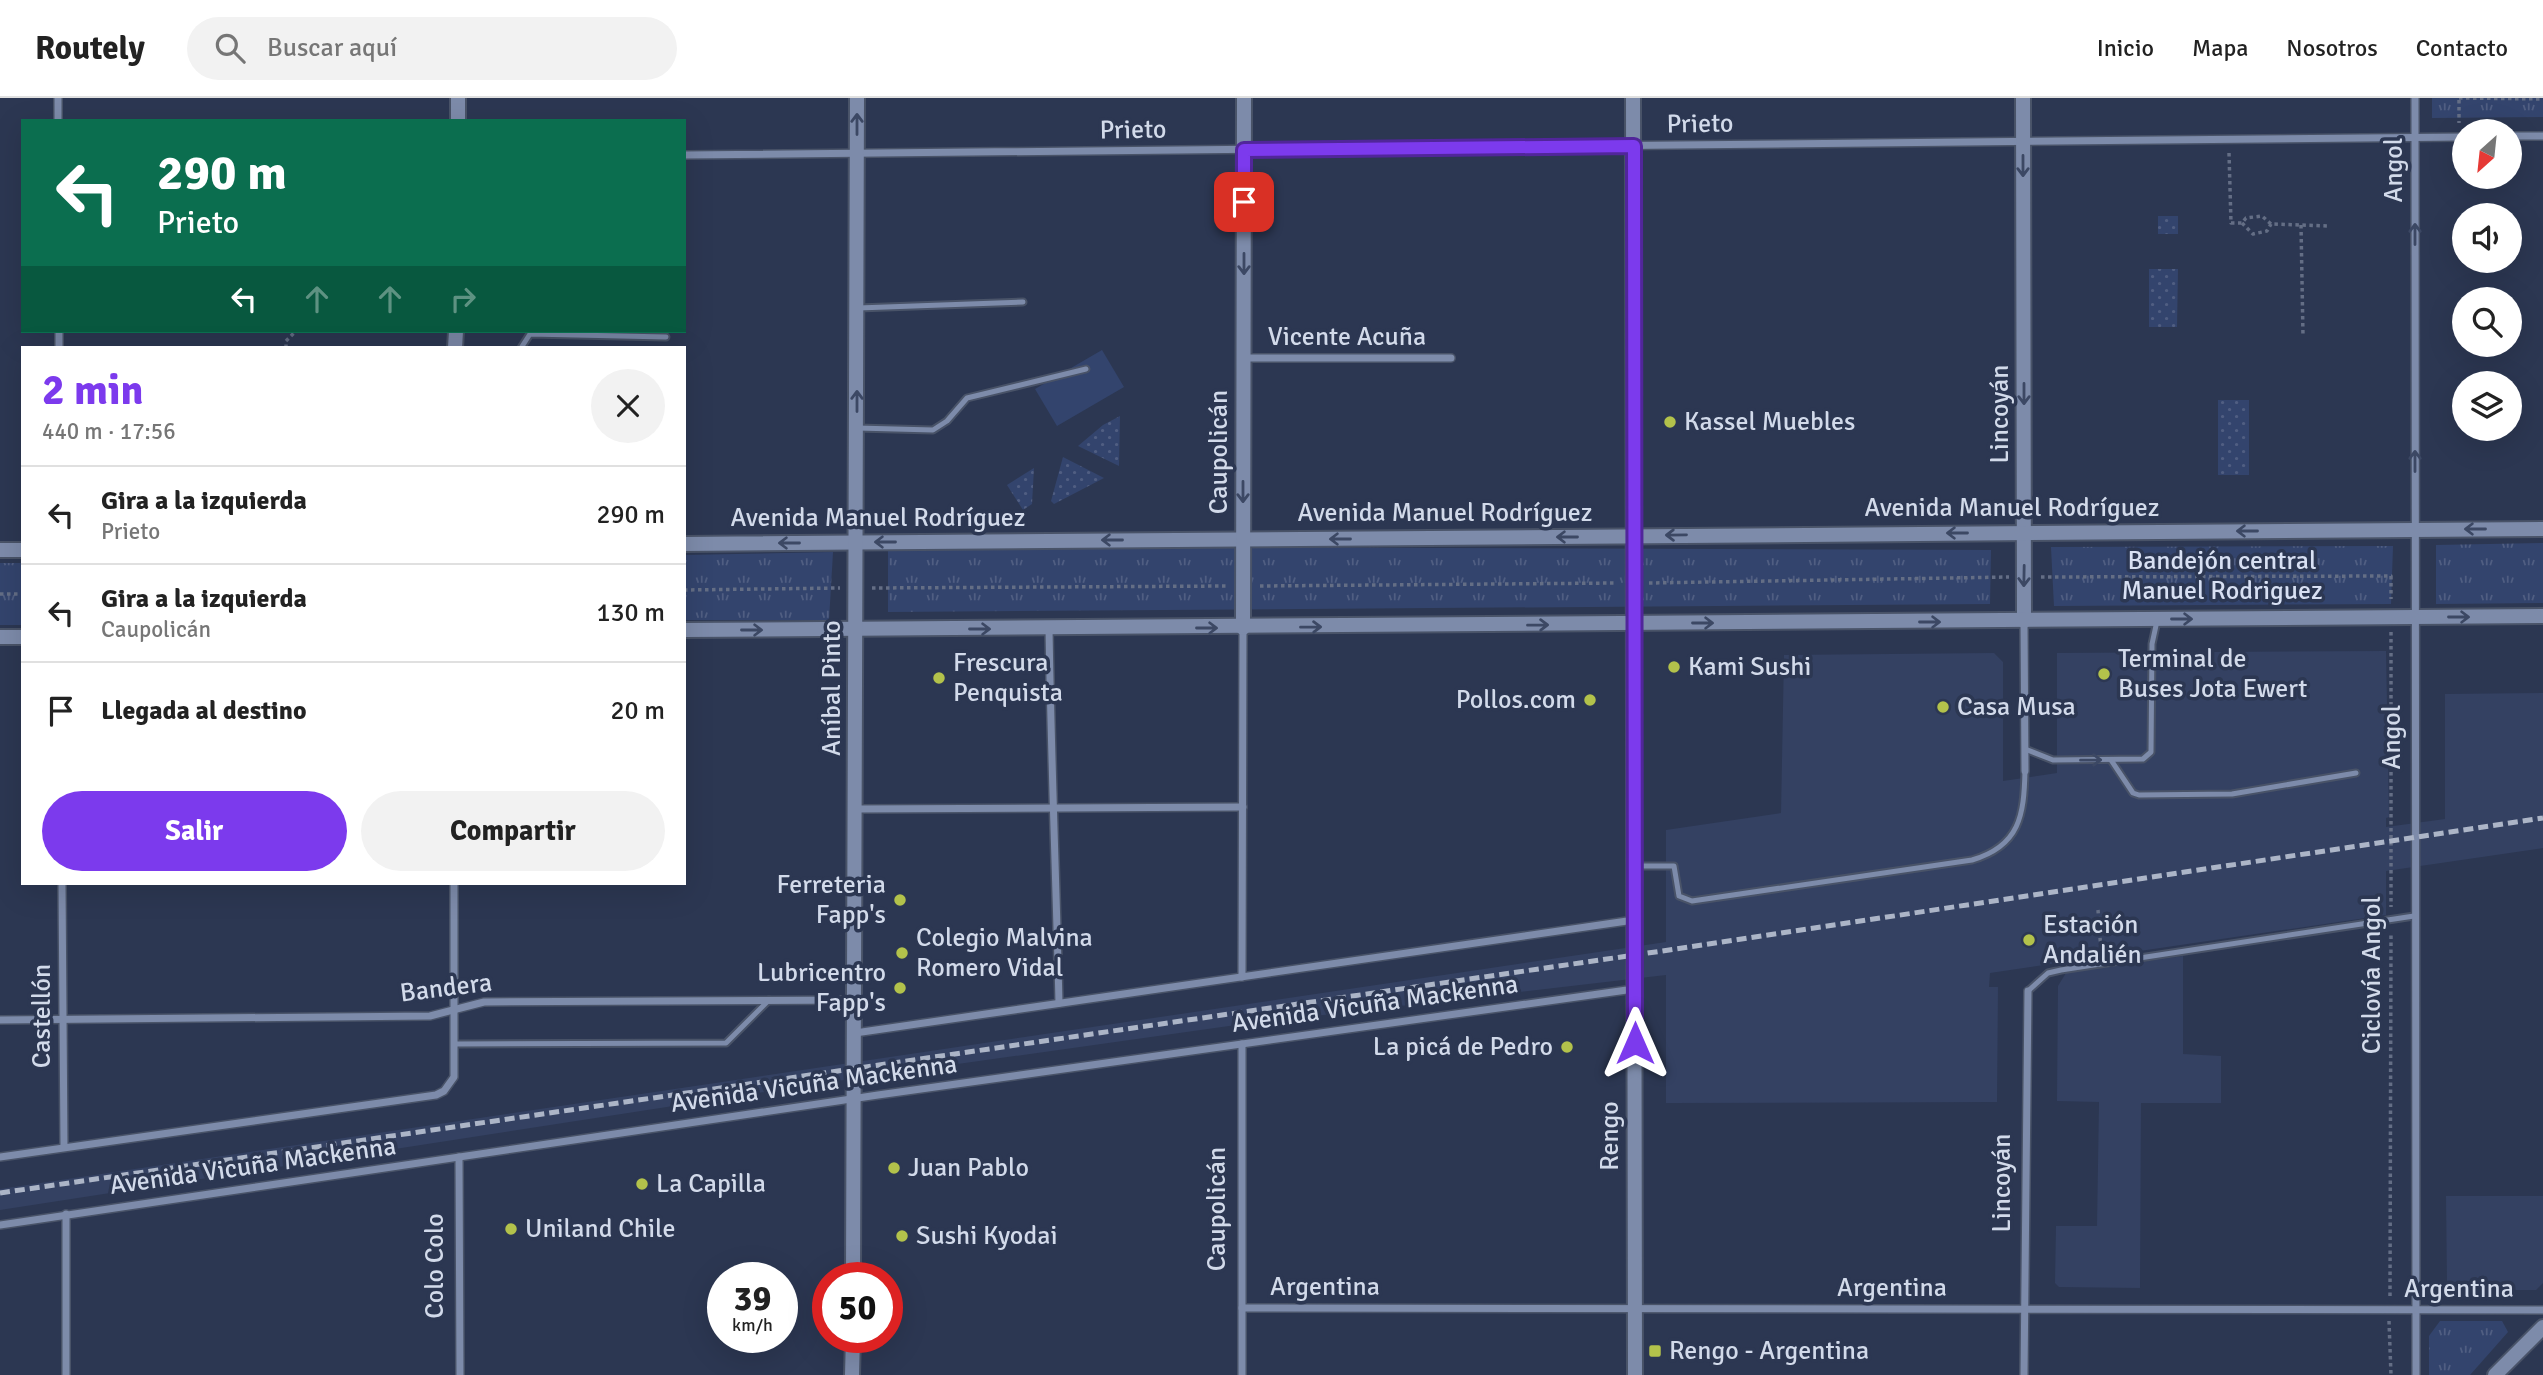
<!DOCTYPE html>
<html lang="es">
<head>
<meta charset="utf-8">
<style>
	body { margin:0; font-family:Signika,sans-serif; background:#f2f2f2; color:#222; height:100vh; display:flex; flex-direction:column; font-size:26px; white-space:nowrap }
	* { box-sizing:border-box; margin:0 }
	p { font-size:23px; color:#767676 }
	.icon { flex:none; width:38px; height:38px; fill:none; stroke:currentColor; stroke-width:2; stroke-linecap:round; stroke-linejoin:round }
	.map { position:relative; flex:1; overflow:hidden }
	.sheet { position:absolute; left:21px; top:248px; width:665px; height:539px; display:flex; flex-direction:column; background:#fff; border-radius:0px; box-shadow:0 7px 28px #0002 }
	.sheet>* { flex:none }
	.guide { position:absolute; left:21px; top:21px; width:665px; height:214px; border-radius:0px; box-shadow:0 7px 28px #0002; background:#0b6e4f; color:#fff; overflow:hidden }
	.needle { width:46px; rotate:207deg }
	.controls { position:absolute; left:2452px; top:21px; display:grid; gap:14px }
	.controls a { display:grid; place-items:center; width:70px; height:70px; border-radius:50%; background:#fff; box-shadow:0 7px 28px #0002; font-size:35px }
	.speed { position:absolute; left:707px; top:1164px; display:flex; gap:14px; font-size:35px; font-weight:700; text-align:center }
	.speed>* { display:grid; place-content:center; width:91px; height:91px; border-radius:50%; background:#fff; box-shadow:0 7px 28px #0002; line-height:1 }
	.speed small { font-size:18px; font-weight:400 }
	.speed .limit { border:10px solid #d22; background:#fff; color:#111 }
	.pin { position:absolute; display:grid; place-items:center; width:60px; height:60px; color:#fff; margin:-30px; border-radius:14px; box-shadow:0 4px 10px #0006 }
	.me { position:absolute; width:77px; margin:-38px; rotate:0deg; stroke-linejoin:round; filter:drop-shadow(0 0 5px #0008) }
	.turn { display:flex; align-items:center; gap:24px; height:147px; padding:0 21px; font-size:32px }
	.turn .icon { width:91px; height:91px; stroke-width:2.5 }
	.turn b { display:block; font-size:49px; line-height:60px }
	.lanes { display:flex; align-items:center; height:66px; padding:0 21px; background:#0003; justify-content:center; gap:35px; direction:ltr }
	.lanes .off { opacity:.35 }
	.round { display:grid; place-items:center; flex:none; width:74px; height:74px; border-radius:37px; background:#f2f2f2 }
	.overview { display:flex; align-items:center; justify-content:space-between; height:119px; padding:0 21px }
	h1 { font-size:42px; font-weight:800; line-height:52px; color:#7c3aed }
	.cta { display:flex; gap:14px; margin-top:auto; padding:14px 21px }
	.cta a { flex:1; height:80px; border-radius:42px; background:#7c3aed; color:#fff; font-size:28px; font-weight:800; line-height:80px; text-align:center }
	.cta a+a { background:#f2f2f2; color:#222 }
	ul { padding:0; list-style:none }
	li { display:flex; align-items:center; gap:21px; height:98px; padding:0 21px; border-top:2px solid #e0e0e0 }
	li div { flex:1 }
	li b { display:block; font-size:26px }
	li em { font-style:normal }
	header { display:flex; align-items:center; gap:42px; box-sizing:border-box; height:98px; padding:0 35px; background:#fff; border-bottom:2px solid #e0e0e0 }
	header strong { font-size:33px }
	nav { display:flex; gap:38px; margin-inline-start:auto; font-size:24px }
	.search { width:490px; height:63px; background:#f2f2f2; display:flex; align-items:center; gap:18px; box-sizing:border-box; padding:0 24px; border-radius:38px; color:#767676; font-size:26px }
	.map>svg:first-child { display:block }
	.built { fill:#344162 }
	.grass { fill:url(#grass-dots) }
	.park { fill:url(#park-tufts) }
	.pitch { fill:#33446d }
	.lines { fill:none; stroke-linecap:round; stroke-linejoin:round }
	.lane-casing { stroke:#495368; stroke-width:9 }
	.street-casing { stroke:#495368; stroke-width:10 }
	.secondary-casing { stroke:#495368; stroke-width:18 }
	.path { stroke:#646e85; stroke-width:3.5; stroke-dasharray:3.5 3.5; stroke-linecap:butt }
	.lane { stroke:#7d8baa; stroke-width:5 }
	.street { stroke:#7d8baa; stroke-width:7 }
	.secondary { stroke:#7d8baa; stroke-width:14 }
	.rail { stroke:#acb5c7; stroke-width:5; stroke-dasharray:10 5; stroke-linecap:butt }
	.oneway { stroke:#3c4864 }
	.route-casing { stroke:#51269a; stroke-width:18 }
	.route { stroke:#7c3aed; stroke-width:12 }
	.poi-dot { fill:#b3c24b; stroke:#2c3752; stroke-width:2.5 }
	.labels { text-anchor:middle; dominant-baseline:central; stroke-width:7; stroke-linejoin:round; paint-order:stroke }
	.street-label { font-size:26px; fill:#d2daea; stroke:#2c3752 }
	.poi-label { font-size:26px; fill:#d2daea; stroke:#2c3752; text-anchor:start }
	.park-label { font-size:26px; fill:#d8e0f3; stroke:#2c3752 }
</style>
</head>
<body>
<header>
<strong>Routely</strong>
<div class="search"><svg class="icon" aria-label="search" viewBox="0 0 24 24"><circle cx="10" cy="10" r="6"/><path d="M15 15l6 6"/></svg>Buscar aquí</div>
<nav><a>Inicio</a><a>Mapa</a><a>Nosotros</a><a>Contacto</a></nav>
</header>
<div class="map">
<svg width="2543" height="1277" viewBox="0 0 2543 1277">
	<defs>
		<pattern id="grass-dots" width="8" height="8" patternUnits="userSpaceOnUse" patternTransform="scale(1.75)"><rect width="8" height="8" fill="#33446d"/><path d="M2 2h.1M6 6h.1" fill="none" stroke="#505e82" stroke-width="1.8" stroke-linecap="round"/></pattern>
		<pattern id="park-tufts" width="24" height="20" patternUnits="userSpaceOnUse" patternTransform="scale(1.75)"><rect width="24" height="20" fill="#33446d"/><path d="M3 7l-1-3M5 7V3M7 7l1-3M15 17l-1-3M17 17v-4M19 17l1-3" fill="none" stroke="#505e82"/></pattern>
	</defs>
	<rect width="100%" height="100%" fill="#2c3752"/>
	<g class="built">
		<path d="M2386 553 2389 719 2386 720V729L2445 721V596L2543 595V750L2386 773V817L1990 875 1989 889H1998L1997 1004 1666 1005V877L1229 928 823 985 0 1112V1091L1666 844V732L1781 715 1784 557 1994 555 2003 564V683L2057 675V555Z"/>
		<path d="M2183 858V956L2221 958V1005H2141L2140 1190 2059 1189 2055 1185 2056 1128H2097L2099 1004 2057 1003 2058 888 2066 875Z"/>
		<path d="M2446 1098H2543V1185L2536 1192H2453L2447 1185Z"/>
	</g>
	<g class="grass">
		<rect x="2158" y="118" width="20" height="18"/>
		<path d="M2149 171H2178L2177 229H2149Z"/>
		<rect x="2218" y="302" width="31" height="75"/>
		<path d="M1120 318 1119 368 1078 348 1103 327Z"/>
		<path d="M1063 359 1104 380 1054 406 1051 403Z"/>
		<path d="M1034 370 1032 406 1023 412 1007 387Z"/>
	</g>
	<g class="park">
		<path d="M2432 0H2543V19L2432 20Z"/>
		<path d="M2543 445V505L2436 506V447Z"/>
		<path d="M888 448 1991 452 1990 506 888 514Z"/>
		<path d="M2393 448 2391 506 2054 508 2051 449Z"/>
		<path d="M833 454 829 522H684V457Z"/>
		<rect x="0" y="465" width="23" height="62"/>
		<path d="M2440 1223H2502L2508 1234 2470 1277H2429V1238Z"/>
	</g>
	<path class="pitch" d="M1102 252 1124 289 1057 328 1035 291Z"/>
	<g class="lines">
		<g class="lane-casing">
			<g id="lane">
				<path d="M858 210 1023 204"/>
				<path d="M521 250 530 236 666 239"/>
				<path d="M857 330 933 332 947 323 967 300 1086 271"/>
				<path d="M2025 651 2053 662 2143 661 2151 654 2152 546 2157 523"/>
				<path d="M2111 662 2133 695 2139 697 2232 696 2356 675"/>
				<path d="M1637 768H1674L1679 798 1692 803 1972 762C2020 748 2024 717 2025 673"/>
				<path d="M2028 893 2048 875 2061 872 2414 818"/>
				<path d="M455 946 726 945 769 902"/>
			</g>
		</g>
		<g class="street-casing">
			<g id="street">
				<path d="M58 0V23"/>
				<path d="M2415 0 2416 1277"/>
				<path d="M2510 38H2543"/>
				<path d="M684 57 2464 39"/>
				<path d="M59 233V250"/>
				<path d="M1244 260H1451"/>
				<path d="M2024 524 2025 673"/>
				<path d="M1049 530C1051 656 1056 780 1059 905"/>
				<path d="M856 711 1243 709"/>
				<path d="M62 786 64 1049"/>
				<path d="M1242 879 1243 531"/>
				<path d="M0 922 430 918 484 904 854 902"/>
				<path d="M855 935 1634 822"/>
				<path d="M1242 946V1277"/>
				<path d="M0 1059 436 997 444 993 454 979V786"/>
				<path d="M459 1059 460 1277"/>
				<path d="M66 1116V1277"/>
				<path d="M0 1127 878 997 1634 891"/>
				<path d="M1242 1210 2543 1212"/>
				<path d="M2024 1277 2028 893"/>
			</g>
		</g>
		<g class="secondary-casing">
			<g id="secondary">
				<path d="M1633 0 1635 1277"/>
				<path d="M2023 0 2024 523"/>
				<path d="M458 23V0"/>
				<path d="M455 250 456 233"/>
				<path d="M684 446 2543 431"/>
				<path d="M0 452H23"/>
				<path d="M1243 530 1244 0"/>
				<path d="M684 532 2543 518"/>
				<path d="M0 539H23"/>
				<path d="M853 1180 857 0"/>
				<path d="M852 1277 853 1239"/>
				<path d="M2495 1277 2543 1229"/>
			</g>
		</g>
		<g class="path">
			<path d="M2459 0 2543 1"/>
			<path d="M2459 2V25"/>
			<path d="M2229 55 2231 125H2242L2246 120 2262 118 2271 126 2328 128"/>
			<path d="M2242 125 2253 136 2267 133 2271 126"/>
			<path d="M2301 127 2303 238"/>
			<path d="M286 250V243L296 233"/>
			<path d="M2041 479 2391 478V501"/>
			<path d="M1649 485 2009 479"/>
			<path d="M1260 488 1617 485"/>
			<path d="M872 490 1228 488"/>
			<path d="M684 492 840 490"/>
			<path d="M0 496H23"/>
			<path d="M2391 534V809"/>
			<path d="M2098 812 2101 853"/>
			<path d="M2390 1198 2391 835"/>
			<path d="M2389 1223 2391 1277"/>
		</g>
		<use href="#lane" class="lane"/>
		<use href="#street" class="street"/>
		<use href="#secondary" class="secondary"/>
		<path class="rail" d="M0 1095 1662 853 2543 720"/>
	</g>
	<defs><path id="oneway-shaft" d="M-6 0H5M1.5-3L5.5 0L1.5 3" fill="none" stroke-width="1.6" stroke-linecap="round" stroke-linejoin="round" transform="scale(1.75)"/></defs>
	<g class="oneway">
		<use href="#oneway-shaft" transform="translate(857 26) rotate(-90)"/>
		<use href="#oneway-shaft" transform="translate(2023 68) rotate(90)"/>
		<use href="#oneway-shaft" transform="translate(2415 136) rotate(-90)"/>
		<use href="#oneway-shaft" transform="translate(1244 166) rotate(90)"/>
		<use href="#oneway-shaft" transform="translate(2024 296) rotate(90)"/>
		<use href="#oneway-shaft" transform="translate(857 303) rotate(-90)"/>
		<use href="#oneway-shaft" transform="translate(2415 363) rotate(-90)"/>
		<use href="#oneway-shaft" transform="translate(1243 394) rotate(90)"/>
		<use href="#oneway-shaft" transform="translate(2475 431) rotate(180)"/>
		<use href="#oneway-shaft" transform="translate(2247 433) rotate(180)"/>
		<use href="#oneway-shaft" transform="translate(1957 435) rotate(180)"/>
		<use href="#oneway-shaft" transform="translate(1676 437) rotate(179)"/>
		<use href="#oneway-shaft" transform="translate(1567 439) rotate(180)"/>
		<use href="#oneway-shaft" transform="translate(1340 441) rotate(180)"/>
		<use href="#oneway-shaft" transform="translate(1112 442) rotate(180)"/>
		<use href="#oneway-shaft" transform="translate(885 444) rotate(180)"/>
		<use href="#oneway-shaft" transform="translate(789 445) rotate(180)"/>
		<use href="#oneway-shaft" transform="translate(2024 478) rotate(91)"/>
		<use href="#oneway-shaft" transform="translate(2459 519)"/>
		<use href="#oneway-shaft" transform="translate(2182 521)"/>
		<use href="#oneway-shaft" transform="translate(1930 524)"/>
		<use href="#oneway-shaft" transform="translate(1703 525)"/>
		<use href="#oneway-shaft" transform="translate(1538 527) rotate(-1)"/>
		<use href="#oneway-shaft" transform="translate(1311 529) rotate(-1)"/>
		<use href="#oneway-shaft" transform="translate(1207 530)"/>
		<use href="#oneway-shaft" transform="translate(980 531)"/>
		<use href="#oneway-shaft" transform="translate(752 532)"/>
		<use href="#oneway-shaft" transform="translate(2091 662) rotate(-1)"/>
	</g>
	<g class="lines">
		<g class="route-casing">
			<path id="route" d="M1244 104V52L1634 48 1635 945"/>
		</g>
		<use href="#route" class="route"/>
	</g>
	<g class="poi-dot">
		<circle cx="1670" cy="324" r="7"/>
		<circle cx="1674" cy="569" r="7"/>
		<circle cx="2104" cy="576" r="7"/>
		<circle cx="939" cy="580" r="7"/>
		<circle cx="1590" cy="602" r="7"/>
		<circle cx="1943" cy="609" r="7"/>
		<circle cx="900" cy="802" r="7"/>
		<circle cx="2029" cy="842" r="7"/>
		<circle cx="902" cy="855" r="7"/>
		<circle cx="900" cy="890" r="7"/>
		<circle cx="1567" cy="949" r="7"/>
		<circle cx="894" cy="1070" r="7"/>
		<circle cx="642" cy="1086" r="7"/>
		<circle cx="511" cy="1131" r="7"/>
		<circle cx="902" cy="1138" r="7"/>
		<rect x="1648" y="1246" width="14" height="14" rx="3.5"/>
	</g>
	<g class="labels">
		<g class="street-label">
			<text transform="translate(1700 26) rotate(-1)">Prieto</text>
			<text transform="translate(1133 32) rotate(-1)">Prieto</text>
			<text transform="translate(2394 72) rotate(-90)">Angol</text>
			<text x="1347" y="239">Vicente Acuña</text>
			<text transform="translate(2000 316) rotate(-90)">Lincoyán</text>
			<text transform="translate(1219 354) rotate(-90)">Caupolicán</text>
			<text x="2012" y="410">Avenida Manuel Rodríguez</text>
			<text x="1445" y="415">Avenida Manuel Rodríguez</text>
			<text x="878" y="420">Avenida Manuel Rodríguez</text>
			<text transform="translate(832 590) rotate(-90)">Aníbal Pinto</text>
			<text transform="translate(2392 639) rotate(-90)">Angol</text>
			<text transform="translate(2372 877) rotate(-90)">Ciclovía Angol</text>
			<text transform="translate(446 890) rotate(-7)">Bandera</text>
			<text transform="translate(1375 906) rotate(-8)">Avenida Vicuña Mackenna</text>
			<text transform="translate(42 918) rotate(-90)">Castellón</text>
			<text transform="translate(814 986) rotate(-8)">Avenida Vicuña Mackenna</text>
			<text transform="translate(1610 1038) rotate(-90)">Rengo</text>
			<text transform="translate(253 1068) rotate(-8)">Avenida Vicuña Mackenna</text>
			<text transform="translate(2002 1085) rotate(-90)">Lincoyán</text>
			<text transform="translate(1217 1111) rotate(-90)">Caupolicán</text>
			<text transform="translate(435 1168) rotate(-90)">Colo Colo</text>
			<text x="1325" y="1189">Argentina</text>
			<text x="1892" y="1190">Argentina</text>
			<text x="2459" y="1191">Argentina</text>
		</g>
		<g class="poi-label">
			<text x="1684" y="324">Kassel Muebles</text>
			<text x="2118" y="561">Terminal de<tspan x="2118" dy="30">Buses Jota Ewert</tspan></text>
			<text x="953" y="565">Frescura<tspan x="953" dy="30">Penquista</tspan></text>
			<text x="1688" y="569">Kami Sushi</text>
			<text x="1576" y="602" text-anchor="end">Pollos.com</text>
			<text x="1957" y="609">Casa Musa</text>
			<text x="886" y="787" text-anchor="end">Ferreteria<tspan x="886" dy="30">Fapp's</tspan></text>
			<text x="2043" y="827">Estación<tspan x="2043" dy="30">Andalién</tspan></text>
			<text x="916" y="840">Colegio Malvina<tspan x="916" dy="30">Romero Vidal</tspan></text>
			<text x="886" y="875" text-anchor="end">Lubricentro<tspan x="886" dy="30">Fapp's</tspan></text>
			<text x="1553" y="949" text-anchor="end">La picá de Pedro</text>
			<text x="908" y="1070">Juan Pablo</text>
			<text x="656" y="1086">La Capilla</text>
			<text x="525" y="1131">Uniland Chile</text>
			<text x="916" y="1138">Sushi Kyodai</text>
			<text x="1669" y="1253">Rengo - Argentina</text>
		</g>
		<g class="park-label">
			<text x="2222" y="463">Bandejón central<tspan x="2222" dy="30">Manuel Rodriguez</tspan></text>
		</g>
	</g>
</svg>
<div class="controls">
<a><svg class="needle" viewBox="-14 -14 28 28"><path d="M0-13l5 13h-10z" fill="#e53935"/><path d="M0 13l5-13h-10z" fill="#767676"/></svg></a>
<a><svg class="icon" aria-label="sound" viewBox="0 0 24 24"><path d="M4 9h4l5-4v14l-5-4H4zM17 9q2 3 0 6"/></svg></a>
<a><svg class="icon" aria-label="search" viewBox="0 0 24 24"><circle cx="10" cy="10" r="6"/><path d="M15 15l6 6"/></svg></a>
<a><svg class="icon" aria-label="layers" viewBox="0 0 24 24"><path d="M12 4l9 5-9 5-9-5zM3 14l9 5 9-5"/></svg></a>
</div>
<div class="speed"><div>39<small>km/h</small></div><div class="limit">50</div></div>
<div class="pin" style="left:1244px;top:104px;background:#d93025"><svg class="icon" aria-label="arrive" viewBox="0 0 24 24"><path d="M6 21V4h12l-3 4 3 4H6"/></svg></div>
<svg class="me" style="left:1635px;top:945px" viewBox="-20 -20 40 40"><path d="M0-17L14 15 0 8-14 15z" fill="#7c3aed" stroke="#fff" stroke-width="4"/></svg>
<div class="guide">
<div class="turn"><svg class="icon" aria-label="left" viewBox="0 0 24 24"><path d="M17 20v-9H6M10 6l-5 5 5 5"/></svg><div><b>290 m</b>Prieto</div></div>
<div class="lanes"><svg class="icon" aria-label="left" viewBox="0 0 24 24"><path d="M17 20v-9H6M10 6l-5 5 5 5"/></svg><svg class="icon off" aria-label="ahead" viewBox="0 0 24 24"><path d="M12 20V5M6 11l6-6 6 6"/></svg><svg class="icon off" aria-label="ahead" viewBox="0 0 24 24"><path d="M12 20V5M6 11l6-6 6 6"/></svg><svg class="icon off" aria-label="right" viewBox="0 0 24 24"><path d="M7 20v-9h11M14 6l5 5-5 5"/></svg></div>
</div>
<section class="sheet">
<div class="overview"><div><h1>2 min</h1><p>440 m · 17:56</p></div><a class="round"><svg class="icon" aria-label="close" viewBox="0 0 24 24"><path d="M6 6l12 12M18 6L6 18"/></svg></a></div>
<ul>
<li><svg class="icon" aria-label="left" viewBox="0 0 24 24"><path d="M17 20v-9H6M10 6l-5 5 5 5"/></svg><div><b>Gira a la izquierda</b><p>Prieto</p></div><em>290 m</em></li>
<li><svg class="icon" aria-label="left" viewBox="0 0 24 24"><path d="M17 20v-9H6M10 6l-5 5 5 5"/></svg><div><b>Gira a la izquierda</b><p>Caupolicán</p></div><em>130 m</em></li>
<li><svg class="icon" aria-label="arrive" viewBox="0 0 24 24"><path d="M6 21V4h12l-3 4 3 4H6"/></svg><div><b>Llegada al destino</b></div><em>20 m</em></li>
</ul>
<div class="cta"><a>Salir</a><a>Compartir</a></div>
</section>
</div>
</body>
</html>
